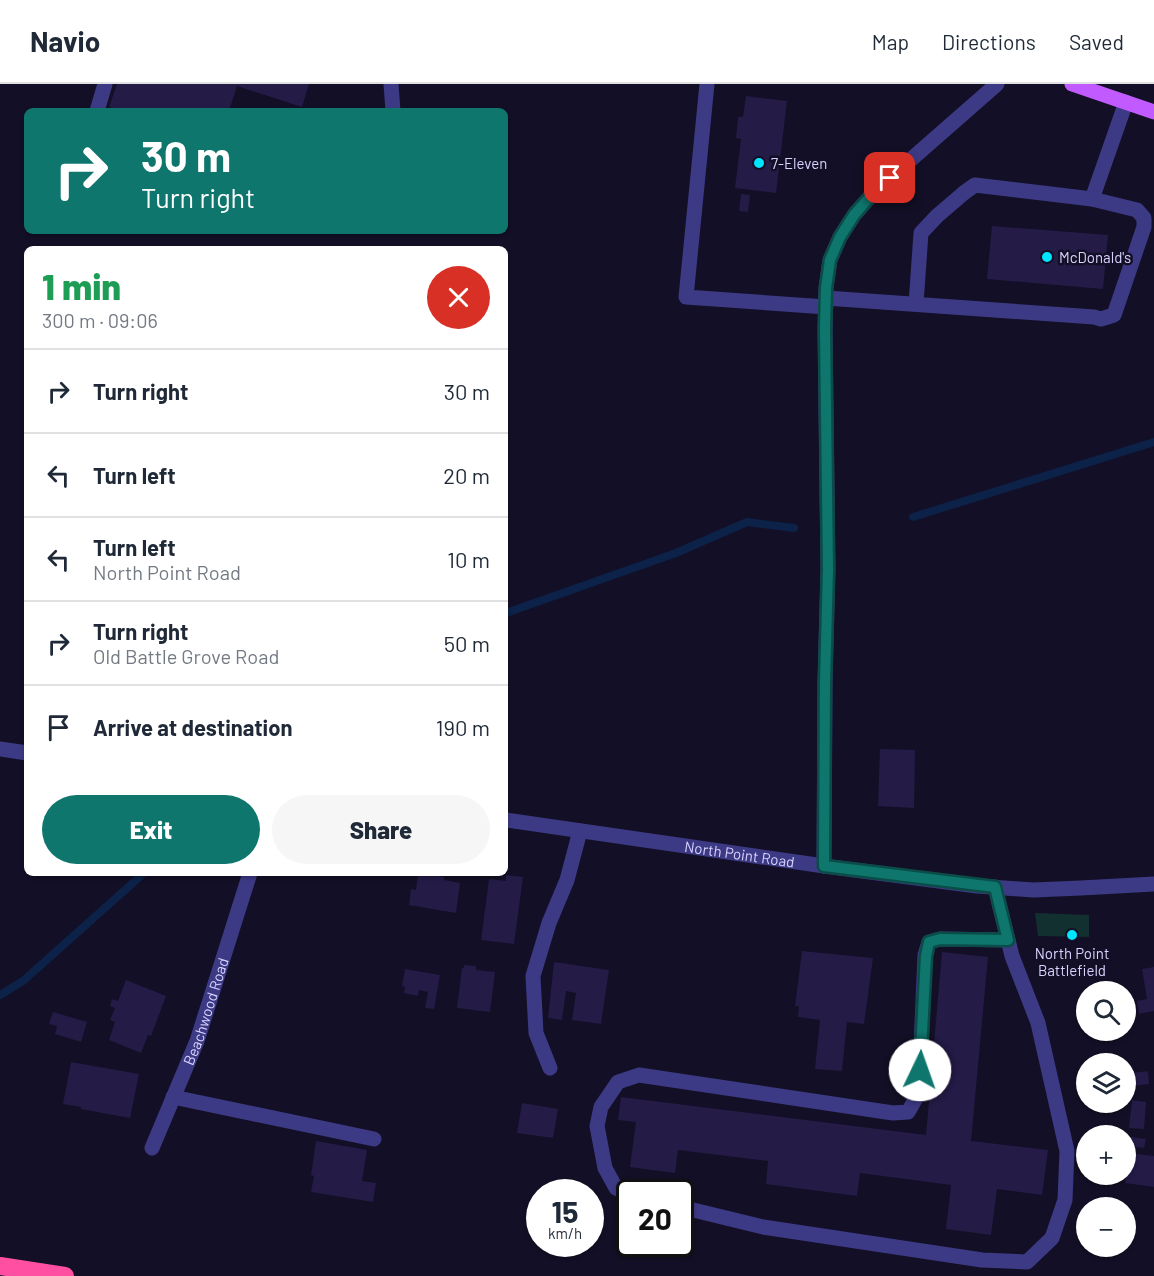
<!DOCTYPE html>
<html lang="en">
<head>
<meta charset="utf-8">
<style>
	body { margin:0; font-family:Barlow,sans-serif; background:#f6f6f7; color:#1f2937; height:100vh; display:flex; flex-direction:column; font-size:22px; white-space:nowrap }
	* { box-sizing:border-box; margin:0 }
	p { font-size:20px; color:#747a83 }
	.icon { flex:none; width:33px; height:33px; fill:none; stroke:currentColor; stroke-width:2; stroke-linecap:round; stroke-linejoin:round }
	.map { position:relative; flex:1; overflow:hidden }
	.panel { position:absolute; left:24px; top:162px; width:484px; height:630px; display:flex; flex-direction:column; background:#fff; border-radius:9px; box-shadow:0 2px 4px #0004 }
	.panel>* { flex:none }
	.hud { position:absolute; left:24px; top:24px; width:484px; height:126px; border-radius:9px; box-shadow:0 2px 4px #0004; background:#0f766e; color:#fff; overflow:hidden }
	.buttons { position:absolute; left:1076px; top:897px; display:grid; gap:12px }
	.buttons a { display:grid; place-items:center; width:60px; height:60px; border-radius:50%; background:#fff; box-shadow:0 2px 4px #0004; font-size:30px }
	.speed { position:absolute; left:526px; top:1095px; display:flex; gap:12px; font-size:30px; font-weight:700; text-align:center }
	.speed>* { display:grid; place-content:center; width:78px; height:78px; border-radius:50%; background:#fff; box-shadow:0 2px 4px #0004; line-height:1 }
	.speed small { font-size:15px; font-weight:400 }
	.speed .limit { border:3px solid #111; border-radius:9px; background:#fff; color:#111 }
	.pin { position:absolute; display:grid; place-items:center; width:51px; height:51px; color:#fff; margin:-26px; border-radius:12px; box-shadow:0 3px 9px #0006 }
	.me { position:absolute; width:66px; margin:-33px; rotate:3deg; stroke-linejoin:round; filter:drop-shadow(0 0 4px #0008) }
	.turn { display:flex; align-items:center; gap:21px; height:126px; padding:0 18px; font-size:27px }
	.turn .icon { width:78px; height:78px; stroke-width:2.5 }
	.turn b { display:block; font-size:42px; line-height:51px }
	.round { display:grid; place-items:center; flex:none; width:63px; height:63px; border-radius:32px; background:#f6f6f7 }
	.overview { display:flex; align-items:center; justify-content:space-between; height:102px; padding:0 18px }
	h1 { font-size:36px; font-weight:800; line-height:45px; color:#1e9e55 }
	.button { display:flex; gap:12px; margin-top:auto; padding:12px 18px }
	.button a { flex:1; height:69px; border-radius:36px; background:#0f766e; color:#fff; font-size:24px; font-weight:800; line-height:69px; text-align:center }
	.button a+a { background:#f6f6f7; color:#1f2937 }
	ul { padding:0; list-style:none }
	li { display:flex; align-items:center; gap:18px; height:84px; padding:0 18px; border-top:2px solid #e0e1e3 }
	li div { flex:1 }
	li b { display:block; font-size:22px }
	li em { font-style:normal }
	header { display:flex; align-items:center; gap:36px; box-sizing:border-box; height:84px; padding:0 30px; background:#fff; border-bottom:2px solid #e0e1e3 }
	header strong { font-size:28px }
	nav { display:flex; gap:33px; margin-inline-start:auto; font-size:21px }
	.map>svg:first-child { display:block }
	.green { fill:#12302f }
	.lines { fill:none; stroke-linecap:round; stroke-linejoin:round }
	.stream { stroke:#0c2248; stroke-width:8 }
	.building { fill:#241b47 }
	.minor { stroke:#3d3a85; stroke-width:15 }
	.major { stroke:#c25bff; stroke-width:15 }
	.highway { stroke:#ff4fa3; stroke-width:18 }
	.route-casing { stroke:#0a4d48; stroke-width:15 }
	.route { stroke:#0f766e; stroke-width:10 }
	.poi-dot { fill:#00e5ff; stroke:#130f26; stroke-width:2 }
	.labels { text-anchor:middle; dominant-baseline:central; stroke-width:5; stroke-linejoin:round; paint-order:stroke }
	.poi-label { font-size:15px; fill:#d9d4ff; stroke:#130f26; text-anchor:start }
	.street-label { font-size:15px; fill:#d9d4ff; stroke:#130f26 }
</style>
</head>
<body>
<header>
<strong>Navio</strong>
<nav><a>Map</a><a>Directions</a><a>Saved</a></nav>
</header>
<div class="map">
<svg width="1154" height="1192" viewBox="0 0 1154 1192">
	<rect width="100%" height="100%" fill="#130f26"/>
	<path class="green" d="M1035 829 1089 831V853L1038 852Z"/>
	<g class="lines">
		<g class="stream">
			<path d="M913 433 1154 358"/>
			<path d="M506 529 676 469 747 438 794 444"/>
			<path d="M0 911 23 897 144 789"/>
		</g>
	</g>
	<g class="building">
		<path d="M117 0H309L302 23 237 2 229 27H122L109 23Z"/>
		<path d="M746 12 787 17 776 109 735 104 741 55 736 54 738 33H743Z"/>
		<path d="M741 110 750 111 748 128 739 127Z"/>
		<path d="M992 142 1108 151 1103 205 987 195Z"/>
		<path d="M880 665 915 666 914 724 878 722Z"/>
		<path d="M418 789 444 793V796L460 799 456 829 409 821 411 805 416 806Z"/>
		<path d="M506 791 523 793 514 860 481 856 489 795 506 797Z"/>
		<path d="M802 867 873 874 864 940 847 938 842 987 815 985 820 936 798 933 799 922H795Z"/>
		<path d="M942 868 988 873 971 1057 1048 1066 1042 1111 997 1105 991 1151 946 1145 951 1101 860 1089 857 1112 766 1100 768 1077 678 1066 675 1089 630 1083 636 1038 618 1036 621 1013 926 1051Z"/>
		<path d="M554 878 609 886 601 940 572 936 576 909 566 907 562 936 548 934Z"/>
		<path d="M464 881 476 882V886L495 888 490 928 457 924 462 884H464Z"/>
		<path d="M1154 883V927L1139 930 1137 917 1147 915 1142 885Z"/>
		<path d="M405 885 440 891 434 925 425 924 428 908 419 906 418 912 404 909 405 903 402 902Z"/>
		<path d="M126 896 166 912 151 952 148 951 141 969 109 956 115 938 110 936 115 924 110 922 112 915 118 917Z"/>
		<path d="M53 928 87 938 81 958 55 950 57 942 49 940Z"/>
		<path d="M71 978 139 990 130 1034 81 1025V1023L63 1020Z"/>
		<path d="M1148 987 1149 1000 1126 1003 1125 990Z"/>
		<path d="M1132 1016 1146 1018 1144 1045 1129 1044Z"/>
		<path d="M522 1019 558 1025 553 1054 517 1049Z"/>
		<path d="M1125 1052 1146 1055 1144 1064 1125 1062Z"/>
		<path d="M316 1057 367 1066 362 1097 376 1099 373 1118 311 1108 314 1092 311 1091Z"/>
		<path d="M1128 1069 1154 1072V1103L1125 1099Z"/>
	</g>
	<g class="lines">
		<g class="minor">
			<path d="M391 0 393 27"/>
			<path d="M707 0 686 213 826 223"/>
			<path d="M97 27 105 0"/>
			<path d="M1092 115 1126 18"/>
			<path d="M826 214 1094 233 1101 235 1114 231 1144 143V134L1137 126 1092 115 975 101 965 108 937 132 921 149 916 220"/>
			<path d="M0 665 27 669"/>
			<path id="s1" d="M506 736 824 782 977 802 1033 806 1081 804 1154 800"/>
			<path d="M824 782 825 598 828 485 825 245 826 204 830 176 840 153 854 131 875 107 997 0"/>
			<path d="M550 984 536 949 533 892 549 839 567 796 580 747"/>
			<path d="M173 1013 374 1055"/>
			<path id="s2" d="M152 1064 197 957 250 789"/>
			<path d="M630 1110 616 1104 605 1084 597 1042 601 1023 618 998 639 991 893 1029 908 1028 919 1009 925 871 929 858 940 855 1008 856"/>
			<path d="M681 1123 763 1143 982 1176 1027 1178 1052 1154 1065 1116 1067 1067 1038 939 1012 872 995 803"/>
		</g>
		<path class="major" d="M1072 0 1154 28"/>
		<path class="highway" d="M0 1182 65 1192"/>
	</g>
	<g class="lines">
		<g class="route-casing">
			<path id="route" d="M890 94 875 107 854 131 840 153 830 176 826 204 825 245 828 485 825 598 824 782 995 803 1008 856 940 855 929 858 926 872 920 986"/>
		</g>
		<use href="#route" class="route"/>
	</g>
	<g class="poi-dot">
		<circle cx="759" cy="79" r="6"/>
		<circle cx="1047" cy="173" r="6"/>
		<circle cx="1072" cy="851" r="6"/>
	</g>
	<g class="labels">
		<g class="poi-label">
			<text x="771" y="79">7-Eleven</text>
			<text x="1059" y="173">McDonald's</text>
			<text x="1072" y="869" text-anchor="middle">North Point<tspan x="1072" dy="17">Battlefield</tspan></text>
		</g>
		<g class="street-label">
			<text stroke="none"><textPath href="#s1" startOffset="236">North Point Road</textPath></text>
			<text stroke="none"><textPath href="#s2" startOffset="147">Beachwood Road</textPath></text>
		</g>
	</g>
</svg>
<div class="buttons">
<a><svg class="icon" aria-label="search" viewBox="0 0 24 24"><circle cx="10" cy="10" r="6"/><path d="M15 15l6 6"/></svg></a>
<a><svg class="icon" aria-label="layers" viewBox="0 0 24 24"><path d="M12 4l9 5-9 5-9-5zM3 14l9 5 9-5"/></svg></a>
<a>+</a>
<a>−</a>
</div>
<div class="speed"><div>15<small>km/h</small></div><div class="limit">20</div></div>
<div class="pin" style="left:890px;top:94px;background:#d93025"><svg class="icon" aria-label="arrive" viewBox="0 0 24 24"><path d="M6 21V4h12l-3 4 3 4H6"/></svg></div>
<svg class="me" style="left:920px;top:986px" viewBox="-20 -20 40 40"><circle r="19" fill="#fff"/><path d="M0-13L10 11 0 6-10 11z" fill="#0f766e"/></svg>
<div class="hud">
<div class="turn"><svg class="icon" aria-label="right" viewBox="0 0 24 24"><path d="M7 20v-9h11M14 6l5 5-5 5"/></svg><div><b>30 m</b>Turn right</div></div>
</div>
<section class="panel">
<div class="overview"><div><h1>1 min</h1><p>300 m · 09:06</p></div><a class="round" style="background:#d93025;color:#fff"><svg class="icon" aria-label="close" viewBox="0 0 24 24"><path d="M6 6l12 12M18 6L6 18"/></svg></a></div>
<ul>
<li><svg class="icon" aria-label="right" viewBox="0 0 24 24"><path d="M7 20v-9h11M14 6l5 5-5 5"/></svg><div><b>Turn right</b></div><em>30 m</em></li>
<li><svg class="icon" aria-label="left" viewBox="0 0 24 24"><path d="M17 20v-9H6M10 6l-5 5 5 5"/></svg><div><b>Turn left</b></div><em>20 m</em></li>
<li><svg class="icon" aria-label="left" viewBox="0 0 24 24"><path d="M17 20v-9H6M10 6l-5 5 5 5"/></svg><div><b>Turn left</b><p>North Point Road</p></div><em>10 m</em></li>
<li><svg class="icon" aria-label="right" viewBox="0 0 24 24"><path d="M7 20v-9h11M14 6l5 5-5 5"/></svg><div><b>Turn right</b><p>Old Battle Grove Road</p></div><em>50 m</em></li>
<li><svg class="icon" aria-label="arrive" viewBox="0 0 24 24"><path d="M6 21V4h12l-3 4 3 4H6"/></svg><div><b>Arrive at destination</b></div><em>190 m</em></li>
</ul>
<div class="button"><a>Exit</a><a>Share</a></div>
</section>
</div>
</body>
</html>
